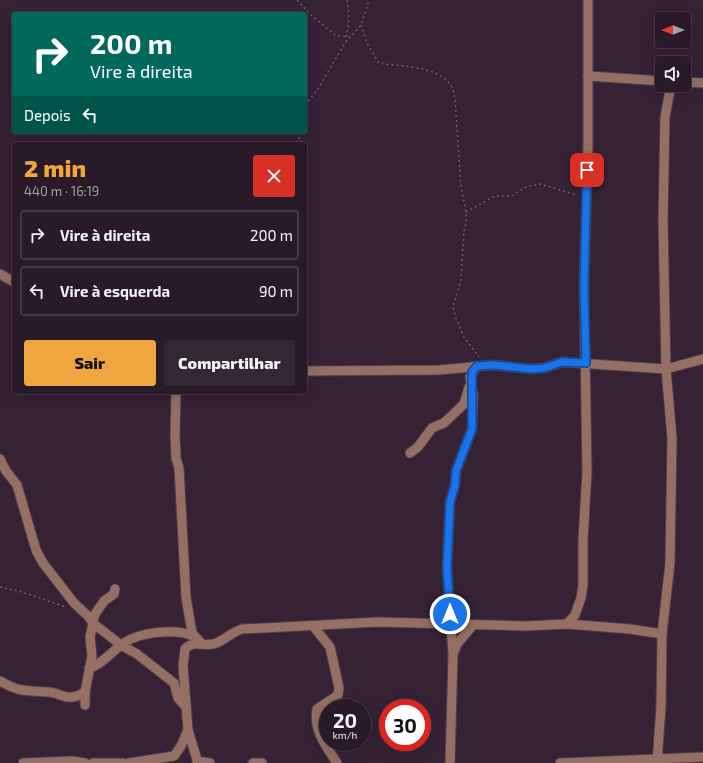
<!DOCTYPE html>
<html lang="pt">
<head>
<meta charset="utf-8">
<style>
	body { margin:0; font-family:"Exo 2",sans-serif; background:#342734; color:#f1f3f6; height:100vh; display:flex; flex-direction:column; font-size:15px; white-space:nowrap }
	* { box-sizing:border-box; margin:0 }
	p { font-size:13px; color:#a5a1a8 }
	.icon { flex:none; width:22px; height:22px; fill:none; stroke:currentColor; stroke-width:2; stroke-linecap:round; stroke-linejoin:round }
	.map { position:relative; flex:1; overflow:hidden }
	.side { position:absolute; left:12px; top:142px; width:295px; height:252px; display:flex; flex-direction:column; background:#281a28; border-radius:4px; box-shadow:0 4px 16px #0002,0 0 0 1px #443845 }
	.side>* { flex:none }
	.hud { position:absolute; left:12px; top:12px; width:295px; height:122px; border-radius:4px; box-shadow:0 4px 16px #0002,0 0 0 1px #443845; background:#00695c; color:#fff; overflow:hidden }
	.needle { width:26px; rotate:270deg }
	.tools { position:absolute; left:655px; top:12px; display:grid; gap:8px }
	.tools a { display:grid; place-items:center; width:36px; height:36px; border-radius:4px; background:#281a28; box-shadow:0 4px 16px #0002,0 0 0 1px #443845; font-size:20px }
	.speed { position:absolute; left:319px; top:699px; display:flex; gap:8px; font-size:20px; font-weight:700; text-align:center }
	.speed>* { display:grid; place-content:center; width:52px; height:52px; border-radius:50%; background:#281a28; box-shadow:0 4px 16px #0002,0 0 0 1px #443845; line-height:1 }
	.speed small { font-size:10px; font-weight:400 }
	.speed .limit { border:6px solid #d22; background:#fff; color:#111 }
	.pin { position:absolute; display:grid; place-items:center; width:34px; height:34px; color:#fff; margin:-17px; border-radius:8px; box-shadow:0 2px 6px #0006 }
	.me { position:absolute; width:44px; margin:-22px; rotate:0deg; stroke-linejoin:round; filter:drop-shadow(0 0 3px #0008) }
	.turn { display:flex; align-items:center; gap:14px; height:84px; padding:0 12px; font-size:18px }
	.turn .icon { width:52px; height:52px; stroke-width:2.5 }
	.turn b { display:block; font-size:28px; line-height:34px }
	.then { display:flex; align-items:center; height:38px; padding:0 12px; background:#0003; gap:8px; font-size:15px }
	.round { display:grid; place-items:center; flex:none; width:42px; height:42px; border-radius:4px; background:#342734 }
	.overview { display:flex; align-items:center; justify-content:space-between; height:68px; padding:0 12px }
	h1 { font-size:24px; font-weight:800; line-height:30px; color:#f0a63f }
	.button { display:flex; gap:8px; margin-top:auto; padding:8px 12px }
	.button a { flex:1; height:46px; border-radius:4px; background:#f0a63f; color:#111; font-size:16px; font-weight:800; line-height:46px; text-align:center }
	.button a+a { background:#342734; color:#f1f3f6 }
	ul { padding:0; list-style:none }
	li { display:flex; align-items:center; gap:12px; height:50px; margin:0 8px 6px; padding:0 4px; border:2px solid #443845; border-radius:4px }
	li div { flex:1 }
	li b { display:block; font-size:15px }
	li em { font-style:normal }
	.map>svg:first-child { display:block }
	.lines { fill:none; stroke-linecap:round; stroke-linejoin:round }
	.minor-casing { stroke:#503e50; stroke-width:11 }
	.path { stroke:#6e5d6e; stroke-width:1.5; stroke-dasharray:2 3; stroke-linecap:butt }
	.minor { stroke:#936f64; stroke-width:9 }
	.route-casing { stroke:#114b97; stroke-width:10 }
	.route { stroke:#1a73e8; stroke-width:7 }
</style>
</head>
<body>
<div class="map">
<svg width="703" height="763" viewBox="0 0 703 763">
	<rect width="100%" height="100%" fill="#352235"/>
	<g class="lines">
		<g class="minor-casing">
			<g id="minor">
				<path d="M588 76 662 81"/>
				<path d="M684 82 703 83"/>
				<path d="M0 274 14 282"/>
				<path d="M305 371 439 370 493 365 531 369 544 368 562 362 666 369 703 359"/>
				<path d="M176 392 175 435 176 458 179 468 186 597 192 633 201 643"/>
				<path d="M410 453 418 447 432 428 444 423 464 404 469 387"/>
				<path d="M0 459 6 471 17 485 36 550 43 563 74 603 88 616 94 624 121 645 137 654 174 683 178 698 186 707"/>
				<path d="M567 624 575 615 581 598 583 585V540L587 472 584 287 588 144V0"/>
				<path d="M313 626 330 647 339 688 338 695 317 709C313 730 326 746 337 763"/>
				<path d="M454 652 457 644 473 625"/>
				<path d="M89 668C102 665 113 650 124 643 139 632 176 628 193 636"/>
				<path d="M0 681C21 693 26 690 49 692 65 694 66 703 85 692"/>
				<path d="M85 705V692L92 656 90 637 95 614 104 601 114 594 115 589"/>
				<path d="M197 761 210 763"/>
				<path d="M23 763 72 761 85 763"/>
				<path d="M93 763H123"/>
				<path d="M129 763 174 756 181 746 188 730"/>
				<path d="M198 763 188 730 183 666 185 649C194 640 203 646 213 644 223 642 231 632 242 629L378 622 525 626 567 624 630 629 662 634"/>
				<path d="M253 763H262"/>
				<path d="M450 763 453 655 447 568 450 502 455 485 456 471 472 429 473 394 470 377 477 366"/>
				<path d="M560 763 703 757"/>
				<path d="M657 763 661 707 662 634 670 563 672 438 666 369 663 220 665 117 671 85"/>
			</g>
		</g>
		<g class="path">
			<path d="M297 0 311 15 335 35 348 37"/>
			<path d="M361 25 368 45 379 63C400 67 435 65 450 84 453 88 454 94 455 99L461 187 466 212V223L464 231 461 280 453 307 456 318 464 337 479 357"/>
			<path d="M346 42 349 17 347 0"/>
			<path d="M305 105 318 89 345 43 361 25 369 0"/>
			<path d="M298 144 300 132"/>
			<path d="M466 212 495 196H511L526 187 540 184 577 195"/>
			<path d="M0 587 22 592 66 607"/>
		</g>
		<use href="#minor" class="minor"/>
	</g>
	<g class="lines">
		<g class="route-casing">
			<path id="route" d="M450 614 447 568 450 502 455 485 456 471 472 429V372L477 366 493 365 531 369 544 368 562 362 586 363 584 287 587 170"/>
		</g>
		<use href="#route" class="route"/>
	</g>
</svg>
<div class="tools">
<a><svg class="needle" viewBox="-14 -14 28 28"><path d="M0-13l5 13h-10z" fill="#e53935"/><path d="M0 13l5-13h-10z" fill="#a5a1a8"/></svg></a>
<a><svg class="icon" aria-label="sound" viewBox="0 0 24 24"><path d="M4 9h4l5-4v14l-5-4H4zM17 9q2 3 0 6"/></svg></a>
</div>
<div class="speed"><div>20<small>km/h</small></div><div class="limit">30</div></div>
<div class="pin" style="left:587px;top:170px;background:#d93025"><svg class="icon" aria-label="arrive" viewBox="0 0 24 24"><path d="M6 21V4h12l-3 4 3 4H6"/></svg></div>
<svg class="me" style="left:450px;top:614px" viewBox="-20 -20 40 40"><circle r="17" fill="#1a73e8" stroke="#fff" stroke-width="3"/><path d="M0-11L8 9 0 5-8 9z" fill="#fff"/></svg>
<div class="hud">
<div class="turn"><svg class="icon" aria-label="right" viewBox="0 0 24 24"><path d="M7 20v-9h11M14 6l5 5-5 5"/></svg><div><b>200 m</b>Vire à direita</div></div>
<div class="then">Depois<svg class="icon" aria-label="left" viewBox="0 0 24 24"><path d="M17 20v-9H6M10 6l-5 5 5 5"/></svg></div>
</div>
<section class="side">
<div class="overview"><div><h1>2 min</h1><p>440 m · 16:19</p></div><a class="round" style="background:#d93025;color:#fff"><svg class="icon" aria-label="close" viewBox="0 0 24 24"><path d="M6 6l12 12M18 6L6 18"/></svg></a></div>
<ul>
<li><svg class="icon" aria-label="right" viewBox="0 0 24 24"><path d="M7 20v-9h11M14 6l5 5-5 5"/></svg><div><b>Vire à direita</b></div><em>200 m</em></li>
<li><svg class="icon" aria-label="left" viewBox="0 0 24 24"><path d="M17 20v-9H6M10 6l-5 5 5 5"/></svg><div><b>Vire à esquerda</b></div><em>90 m</em></li>
</ul>
<div class="button"><a>Sair</a><a>Compartilhar</a></div>
</section>
</div>
</body>
</html>
